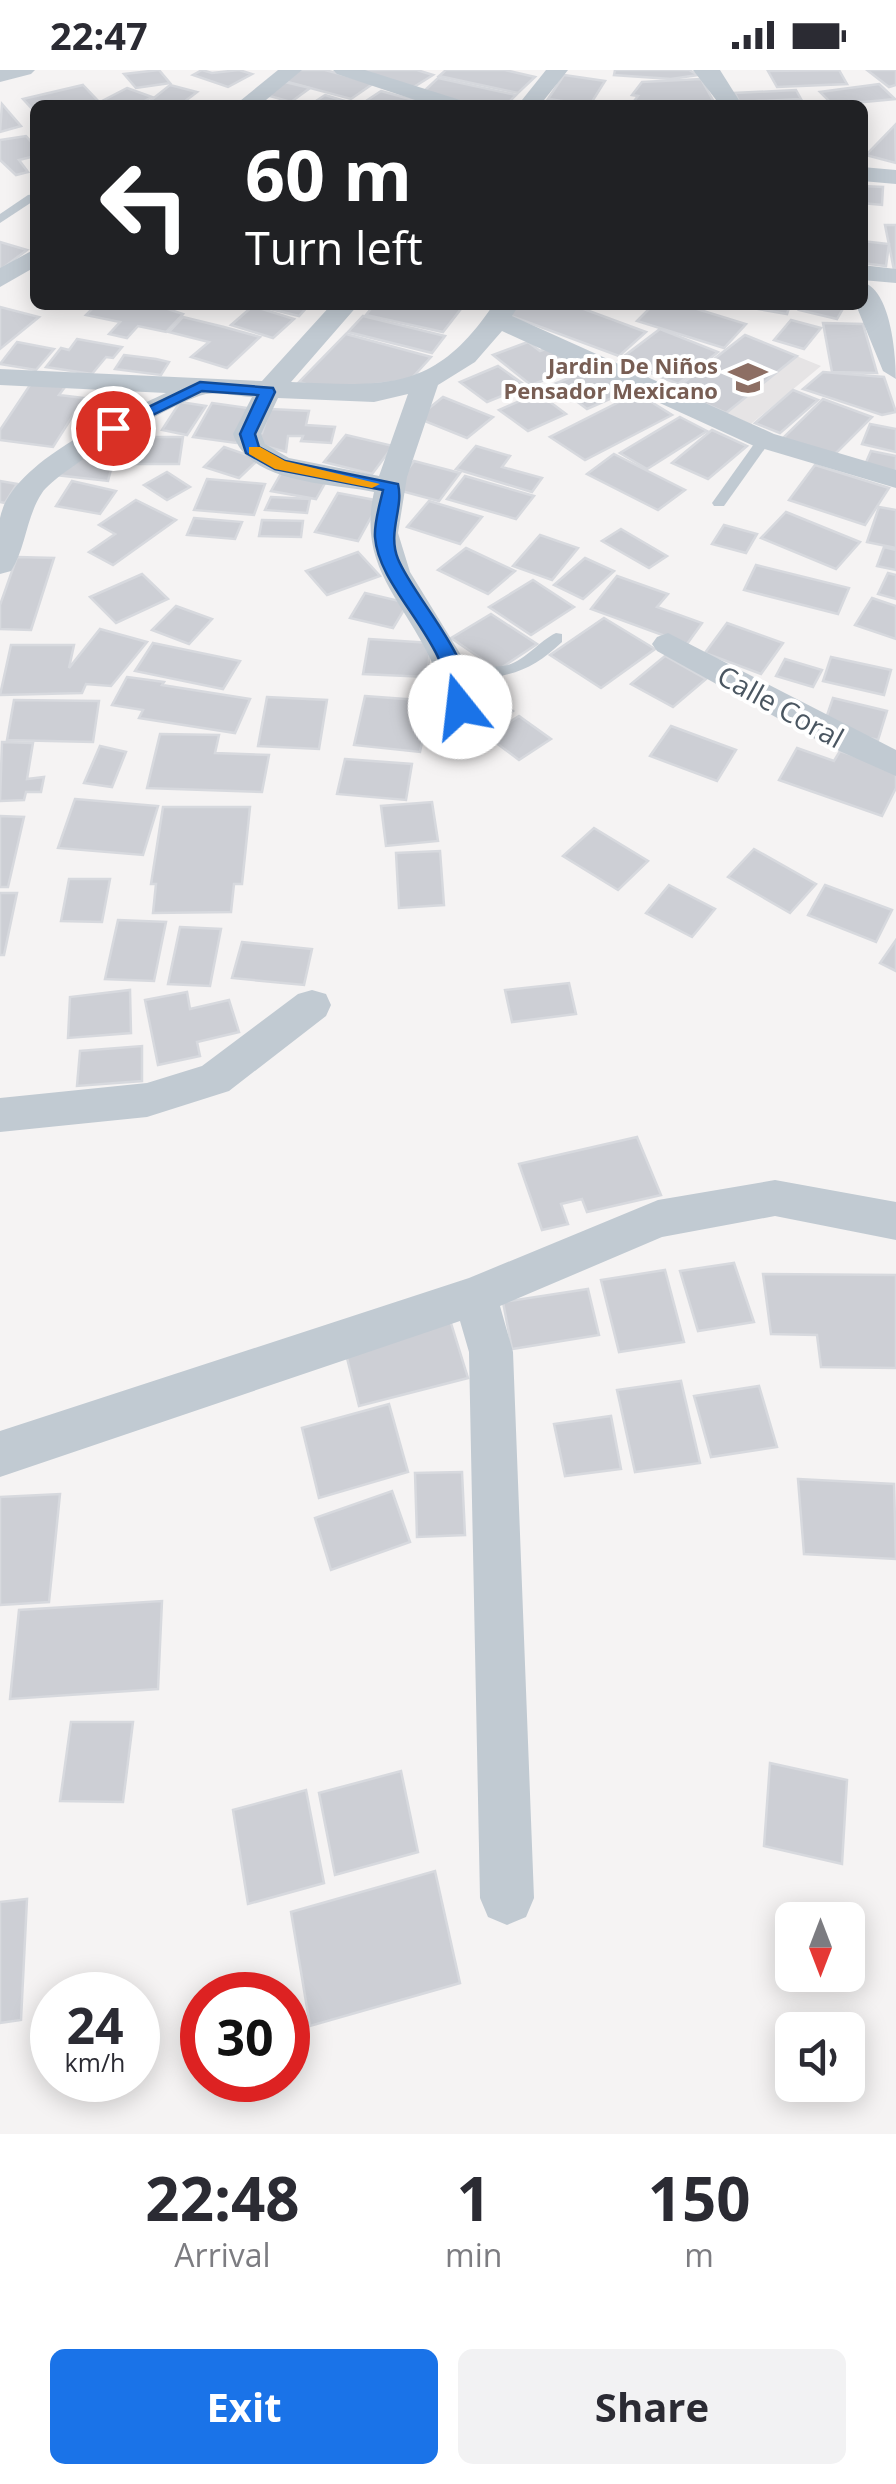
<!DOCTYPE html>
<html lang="en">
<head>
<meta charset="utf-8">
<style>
	body { margin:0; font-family:"Open Sans",sans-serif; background:#f2f2f3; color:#2b2b33; height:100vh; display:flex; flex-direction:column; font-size:38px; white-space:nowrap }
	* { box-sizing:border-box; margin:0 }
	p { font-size:32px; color:#7c7c81 }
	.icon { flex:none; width:55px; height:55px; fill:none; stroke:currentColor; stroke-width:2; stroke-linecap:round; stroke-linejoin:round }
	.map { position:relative; height:2064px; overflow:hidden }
	.drawer { display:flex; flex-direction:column; background:#fff; flex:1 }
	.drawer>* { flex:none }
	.hud { position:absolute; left:30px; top:30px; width:838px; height:210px; border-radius:15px; box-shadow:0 5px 25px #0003; background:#202124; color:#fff; overflow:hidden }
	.needle { width:65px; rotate:180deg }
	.controls { position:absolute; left:775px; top:1832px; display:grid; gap:20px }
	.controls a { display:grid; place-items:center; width:90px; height:90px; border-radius:15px; background:#fff; box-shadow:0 5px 25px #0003; font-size:50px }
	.speed { position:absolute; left:30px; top:1902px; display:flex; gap:20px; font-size:50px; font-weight:700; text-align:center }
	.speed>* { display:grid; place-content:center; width:130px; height:130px; border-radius:50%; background:#fff; box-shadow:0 5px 25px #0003; line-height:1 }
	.speed small { font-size:25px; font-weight:400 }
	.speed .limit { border:15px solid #d22; background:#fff; color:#111 }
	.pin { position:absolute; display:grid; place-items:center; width:85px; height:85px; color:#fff; margin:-42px; border:5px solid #fff; border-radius:50%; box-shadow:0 2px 10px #0007 }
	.me { position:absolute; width:110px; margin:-55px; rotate:344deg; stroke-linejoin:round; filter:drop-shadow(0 0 8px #0008) }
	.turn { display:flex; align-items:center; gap:35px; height:210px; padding:0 50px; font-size:45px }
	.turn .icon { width:130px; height:130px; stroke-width:2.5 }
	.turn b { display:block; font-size:70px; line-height:85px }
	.eta { display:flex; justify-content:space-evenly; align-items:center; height:170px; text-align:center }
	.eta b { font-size:60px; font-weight:700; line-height:70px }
	.button { display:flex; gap:20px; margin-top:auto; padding:20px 50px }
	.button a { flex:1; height:115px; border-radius:15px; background:#1a73e8; color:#fff; font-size:40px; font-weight:700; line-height:115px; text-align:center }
	.button a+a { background:#f2f2f3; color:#2b2b33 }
	.status { display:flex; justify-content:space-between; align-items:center; height:70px; padding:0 50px; background:#fff; direction:ltr }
	.status svg { height:28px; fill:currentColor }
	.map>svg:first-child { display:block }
	.education { fill:#e6e4e5 }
	.building { fill:#cdcfd5; stroke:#d7d9de; stroke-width:2.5 }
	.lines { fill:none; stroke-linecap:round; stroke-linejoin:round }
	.service { fill:#c1cad2; fill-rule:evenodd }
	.minor { fill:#c1cad2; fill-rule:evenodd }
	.route { fill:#1a73e8; stroke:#114b97; stroke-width:2.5 }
	.slow { fill:#f59e0b }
	.labels { text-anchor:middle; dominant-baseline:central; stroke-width:8; stroke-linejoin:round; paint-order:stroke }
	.far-education-label { font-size:22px; font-weight:bold; fill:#785e54; stroke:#fff; text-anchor:end }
	.street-label { font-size:28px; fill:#4a5661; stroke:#fff }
</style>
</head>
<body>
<div class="status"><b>22:47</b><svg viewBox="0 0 49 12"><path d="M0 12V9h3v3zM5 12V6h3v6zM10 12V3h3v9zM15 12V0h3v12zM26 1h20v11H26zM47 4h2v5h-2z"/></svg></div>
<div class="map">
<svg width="896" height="2064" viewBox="0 0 896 2064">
	<rect width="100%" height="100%" fill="#f5f3f3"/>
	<path class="education" d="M745 265 821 296 751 354 674 320Z"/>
	<g class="building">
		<path d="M159 0 170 13 136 18 124 4Z"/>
		<path d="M202 0 212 3 239 0 252 4 228 17 193 5Z"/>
		<path d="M300 0H325L374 13 351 29 284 11Z"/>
		<path d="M360 0H417L433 5 412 18Z"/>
		<path d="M446 0H505L535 7 518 23 439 6Z"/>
		<path d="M615 0H689L698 5 671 9 614 5Z"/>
		<path d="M839 0 847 14 777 17 768 1Z"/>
		<path d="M867 0H896V15L889 17Z"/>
		<path d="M564 5 605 11 590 35 548 29Z"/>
		<path d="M438 8 516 25 506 35H476L422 23Z"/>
		<path d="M701 9 714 32 631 35 638 26 632 25 642 12Z"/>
		<path d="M285 12 310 18 291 32 266 25Z"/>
		<path d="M879 14 895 29 833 35 820 22Z"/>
		<path d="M83 15 102 35H35V42L23 29Z"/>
		<path d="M170 15 197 22 180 35H145Z"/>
		<path d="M127 18 152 27 137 35 100 32Z"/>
		<path d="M796 20 801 29 739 32 735 23Z"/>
		<path d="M381 21 417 31 411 35H360Z"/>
		<path d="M325 25 348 32 310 35Z"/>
		<path d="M2 34 21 56 0 62Z"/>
		<path d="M895 55 896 93 866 85Z"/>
		<path d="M26 66 35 76V86L19 90 28 102 16 105 0 90V70Z"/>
		<path d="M862 116 883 117 882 135 862 133Z"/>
		<path d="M885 155H896V200H894Z"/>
		<path d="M862 171 889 174 886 196 862 193Z"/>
		<path d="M0 172 27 180 0 200Z"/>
		<path d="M96 235H156L183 244 166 262 138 256 127 268 109 264 120 252 86 245Z"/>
		<path d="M254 235H309L299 246Z"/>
		<path d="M374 235H464L443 262 366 245Z"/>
		<path d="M513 235H573L646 262 619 286 503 243Z"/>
		<path d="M653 235H684L746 254 724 278 637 251Z"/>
		<path d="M734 235H790L787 244Z"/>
		<path d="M802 235H845L837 249 799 240Z"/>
		<path d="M253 236 294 249 273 268 231 255Z"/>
		<path d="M0 237 39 247 0 279Z"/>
		<path d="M363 246 445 266 432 283 348 262Z"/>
		<path d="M183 247 224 257 260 267 227 298 191 287 209 272 169 262Z"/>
		<path d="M791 250 821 258 804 279 774 270Z"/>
		<path d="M823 253 863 254 877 303 832 302Z"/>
		<path d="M660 259 718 282 678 314 619 290Z"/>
		<path d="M346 264 431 287 410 310 327 320 299 312Z"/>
		<path d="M745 265 797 286 726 343 674 320Z"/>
		<path d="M77 269 122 277 113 288 106 287 92 304 46 297 61 278 69 280Z"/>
		<path d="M17 272 54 279 36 300 0 294Z"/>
		<path d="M528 272 540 281 554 276 580 297 531 315 493 285Z"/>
		<path d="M124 285 156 289 169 292 161 305 115 299Z"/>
		<path d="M498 296 526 316 487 332 460 312Z"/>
		<path d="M595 297 628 321 587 339 554 314Z"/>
		<path d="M823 302 884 307 896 342 882 345 803 319Z"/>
		<path d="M32 312 65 317 59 325 84 328 53 377 0 370V360Z"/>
		<path d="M793 320 818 330 780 363 755 353Z"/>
		<path d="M538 323 566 344 528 361 499 340Z"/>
		<path d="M637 323 672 345 585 390 550 367Z"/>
		<path d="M443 327 493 347 467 368 417 348Z"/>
		<path d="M823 329 872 347 832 387 783 368Z"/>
		<path d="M180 332 206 336 187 365 162 360Z"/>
		<path d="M212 333 255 339 236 373 193 367Z"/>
		<path d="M270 339 309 341 306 355 335 357 331 373 301 371 303 366H288L286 382 265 376 255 362 262 363Z"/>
		<path d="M680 347 707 361 647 399 620 383Z"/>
		<path d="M870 354 896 359V382L862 374Z"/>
		<path d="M712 360 747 376 708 409 672 393Z"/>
		<path d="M346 365 393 376 372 404 324 392Z"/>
		<path d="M125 367H183L179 394H117Z"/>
		<path d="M476 376 510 386 502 397 542 408 532 422 456 399Z"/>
		<path d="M94 377 116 380 108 411 56 405Z"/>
		<path d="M224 377 259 389 239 408 204 397Z"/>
		<path d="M871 381 896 386V403L864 397Z"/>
		<path d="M614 384 685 420 658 440 587 404Z"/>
		<path d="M414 391 460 403 439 431 394 419Z"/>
		<path d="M815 395 889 418 865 455 789 430Z"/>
		<path d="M283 400 328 408 316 429 271 421Z"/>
		<path d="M167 402 190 417 167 430 144 415Z"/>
		<path d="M465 406 534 426 516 449 447 429Z"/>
		<path d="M207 409 265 414 254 445 194 440Z"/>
		<path d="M0 411 17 414 5 433 0 432Z"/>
		<path d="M72 411 116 421 100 444 56 436Z"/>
		<path d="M338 423 380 431 358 471 315 462Z"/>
		<path d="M271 427 310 429 307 443 265 440Z"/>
		<path d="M136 430 176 450 113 495 89 482 115 464 99 455Z"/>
		<path d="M429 431 482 447 460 474 407 457Z"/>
		<path d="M879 437 896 440V478L867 472Z"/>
		<path d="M786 442 860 472 836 499 761 468Z"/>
		<path d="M194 448 242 452 235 469 187 465Z"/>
		<path d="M262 450 303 451 301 467 259 466Z"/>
		<path d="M724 455 757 464 746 483 712 474Z"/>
		<path d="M621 459 667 486 649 498 602 471Z"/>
		<path d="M540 465 578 478 552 510 513 496Z"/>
		<path d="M884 477 896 480V500L877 496Z"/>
		<path d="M466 478 515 501 488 524 438 500Z"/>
		<path d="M358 482 380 506 327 525 306 501Z"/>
		<path d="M17 487 54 488 31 560 0 559V535Z"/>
		<path d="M585 488 614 501 583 529 554 515Z"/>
		<path d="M756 495 849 518 838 544 744 520Z"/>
		<path d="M888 503 896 505V529L878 524Z"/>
		<path d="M142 504 168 529 116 553 90 527Z"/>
		<path d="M617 506 668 524 657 537 702 553 687 574 591 539Z"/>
		<path d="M533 510 574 537 531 565 489 537Z"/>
		<path d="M365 523 408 533 393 558 350 548Z"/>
		<path d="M872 528 896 536V569L855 555Z"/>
		<path d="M176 536 212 549 189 574 152 560Z"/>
		<path d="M491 544 537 574 498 600 451 568Z"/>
		<path d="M604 548 655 579 601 618 550 585Z"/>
		<path d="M727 553 783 573 761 604 705 583Z"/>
		<path d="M100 559 147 572 111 616 86 614 82 623 0 625 11 575H74L69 598Z"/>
		<path d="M369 569 431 573 427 607 363 604Z"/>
		<path d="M153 573 240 591 223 619 135 601Z"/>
		<path d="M665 586 706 609 673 637 631 614Z"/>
		<path d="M831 587 891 600 884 625 823 611Z"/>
		<path d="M785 589 822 600 813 617 776 606Z"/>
		<path d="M127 607 164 612 162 615 250 629 235 663 139 648 143 640 112 635Z"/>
		<path d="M489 624 513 641 484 661 459 644Z"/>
		<path d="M365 626 431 631 420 682 354 675Z"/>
		<path d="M267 627 327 630 319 679 258 676Z"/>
		<path d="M833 628 887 641 878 670 823 657Z"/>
		<path d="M14 630 99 631 93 672 7 670Z"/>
		<path d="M519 646 551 669 519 690 487 666Z"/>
		<path d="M671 656 736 680 717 711 650 686Z"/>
		<path d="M160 664 219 665 215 683 269 685 262 722 147 718Z"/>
		<path d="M2 672 33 673 27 709 44 707 41 722H26L24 730 0 731Z"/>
		<path d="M100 676 126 682 112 717 84 713Z"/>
		<path d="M797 678 834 691 840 681 896 700V718L882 746 779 710Z"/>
		<path d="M345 689 412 694 406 730 337 724Z"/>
		<path d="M75 729 158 736 143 785 58 778Z"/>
		<path d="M432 732 438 771 386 776 381 736Z"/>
		<path d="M163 737H250L242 814H234L231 842 153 843 156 814H151Z"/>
		<path d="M0 746 24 747 8 817H0Z"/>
		<path d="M594 758 648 791 618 820 563 786Z"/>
		<path d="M754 779 816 814 790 843 728 807Z"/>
		<path d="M440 781 444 835 399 838 396 783Z"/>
		<path d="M69 809H110L102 852 61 851Z"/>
		<path d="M669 815 715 839 692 867 646 843Z"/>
		<path d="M825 815 892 840 876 872 808 845Z"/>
		<path d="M0 823H17L4 885H0Z"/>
		<path d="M118 850 166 852 154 911 105 909Z"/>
		<path d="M180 857 221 859 210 916 168 914Z"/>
		<path d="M896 870V901L880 893Z"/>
		<path d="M242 872 312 879 304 915 232 908Z"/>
		<path d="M569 913 576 944 512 952 505 920Z"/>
		<path d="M130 920 131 963 68 968 70 927Z"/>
		<path d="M187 922 190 939 229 930 239 962 197 972 200 986 158 995 145 930Z"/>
		<path d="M142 976V1011L77 1016 80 981Z"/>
		<path d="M637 1067 661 1125 587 1142 582 1129 561 1134 568 1154 542 1160 519 1094Z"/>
		<path d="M734 1193 754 1252 698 1261 680 1201Z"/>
		<path d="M665 1200 684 1272 619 1282 601 1210Z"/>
		<path d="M763 1204 896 1205V1298L821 1297 817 1265 771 1264Z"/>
		<path d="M588 1219 599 1265 512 1279 503 1232Z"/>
		<path d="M450 1250 468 1308 359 1336 344 1276Z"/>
		<path d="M681 1311 700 1393 635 1402 617 1320Z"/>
		<path d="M759 1316 777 1377 711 1387 694 1326Z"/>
		<path d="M389 1334 408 1402 319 1428 302 1358Z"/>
		<path d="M611 1346 621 1399 565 1406 554 1354Z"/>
		<path d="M462 1402 465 1465 417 1467 415 1403Z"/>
		<path d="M798 1409 894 1414 896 1489 804 1484Z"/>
		<path d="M392 1421 410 1472 331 1500 315 1448Z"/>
		<path d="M60 1424 49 1532 0 1535V1427Z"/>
		<path d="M162 1531 158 1619 10 1629 19 1540Z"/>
		<path d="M71 1652H133L123 1732 60 1731Z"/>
		<path d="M770 1693 847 1710 842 1794 764 1776Z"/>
		<path d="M401 1701 418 1782 335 1805 319 1723Z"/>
		<path d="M306 1720 324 1813 248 1834 233 1740Z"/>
		<path d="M435 1801 460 1913 310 1956 291 1842Z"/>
		<path d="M27 1829 21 1950 0 1953V1832Z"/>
	</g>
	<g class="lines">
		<g class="service">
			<path d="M35 124V130L0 153V144L28 125Z"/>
			<path d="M759 367 771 370 724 436H714L712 433Z"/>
			<path d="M556 563 562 564V572C535 598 511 608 474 608 462 608 452 610 443 603 459 591 488 600 508 595 527 589 539 571 556 563Z"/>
		</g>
		<g class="minor">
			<path d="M0 0H35L31 4 0 12Z"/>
			<path d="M278 0H302L260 35H235Z"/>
			<path d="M333 0H365L460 30 463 35H430L337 4Z"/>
			<path d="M546 0H568L540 35H518Z"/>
			<path d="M693 0H720L742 35H720Z"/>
			<path d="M862 97 896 100V114L862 111Z"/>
			<path d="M35 179V197L0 217V198Z"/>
			<path d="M862 195 896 199V213L862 210Z"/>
			<path d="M862 212C891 219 896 285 896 309L883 301 856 235H862Z"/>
			<path d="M331 235H358L291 312C386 316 435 322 493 235H519L512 246 774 364 896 400V418L754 376 502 261 475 292 438 315 407 407 398 463 410 502 464 590 476 637 472 645 460 648 448 645C438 628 439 605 429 586 400 526 358 495 374 422 330 413 249 414 233 364L252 327C238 326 219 322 206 324 177 330 57 400 42 423 26 447 26 478 11 501L0 504C0 486 0 465 0 448 11 392 118 345 166 323L0 315V299L262 311ZM408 324 379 406 289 388 265 374 261 364 278 328 374 332Z"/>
			<path d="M668 563 896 680V706L826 675 657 581 652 574 657 567Z"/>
			<path d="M312 920 326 924 331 935 326 946 229 1021 147 1047 0 1062V1028L147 1013 202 996 298 924Z"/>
			<path d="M775 1110 896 1132V1170L775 1146 662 1167 500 1236 513 1282 534 1828 526 1847 507 1855 488 1847 480 1828 469 1282 460 1251 0 1407V1361L469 1208 658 1130Z"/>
		</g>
	</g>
	<path class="route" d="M200 312 273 318 275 322 255 364 259 377 285 391 398 414C404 438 387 462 398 489 414 529 483 598 467 642L460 644 451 637C450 570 379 521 375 467 374 452 380 434 383 420L275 399 246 383 240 364 258 325 202 321 118 362 105 358Z"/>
	<path class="slow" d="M249 377H260L285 391 380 414 372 418 275 399 249 384Z"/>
	<defs>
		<g id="school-bare" transform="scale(3)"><path d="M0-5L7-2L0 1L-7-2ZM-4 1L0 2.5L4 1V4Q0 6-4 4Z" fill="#8d6e63" stroke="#fff" stroke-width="2.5" paint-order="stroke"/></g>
	</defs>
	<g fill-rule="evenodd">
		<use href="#school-bare" x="748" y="308"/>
	</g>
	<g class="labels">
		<g class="far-education-label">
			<text x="718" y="295">Jardin De Niños<tspan x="718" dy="25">Pensador Mexicano</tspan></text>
		</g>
		<g class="street-label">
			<text transform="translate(781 636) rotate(29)">Calle Coral</text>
		</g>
	</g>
</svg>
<div class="controls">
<a><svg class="needle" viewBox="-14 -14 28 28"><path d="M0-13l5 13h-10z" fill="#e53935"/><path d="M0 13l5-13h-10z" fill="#7c7c81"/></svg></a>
<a><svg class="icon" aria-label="sound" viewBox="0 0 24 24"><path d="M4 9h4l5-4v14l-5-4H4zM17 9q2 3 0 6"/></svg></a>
</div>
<div class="speed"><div>24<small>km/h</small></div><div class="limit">30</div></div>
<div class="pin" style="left:113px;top:358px;background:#d93025"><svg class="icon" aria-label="arrive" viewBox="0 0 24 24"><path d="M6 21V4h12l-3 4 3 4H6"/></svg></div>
<svg class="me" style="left:460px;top:637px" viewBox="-20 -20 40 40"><circle r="19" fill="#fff"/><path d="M0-13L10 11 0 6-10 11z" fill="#1a73e8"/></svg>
<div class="hud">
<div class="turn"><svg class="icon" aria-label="left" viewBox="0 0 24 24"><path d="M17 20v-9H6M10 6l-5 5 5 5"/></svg><div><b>60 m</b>Turn left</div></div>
</div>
</div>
<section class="drawer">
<div class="eta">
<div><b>22:48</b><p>Arrival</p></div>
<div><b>1</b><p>min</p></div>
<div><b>150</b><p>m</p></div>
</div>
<div class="button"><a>Exit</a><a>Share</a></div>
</section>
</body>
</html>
